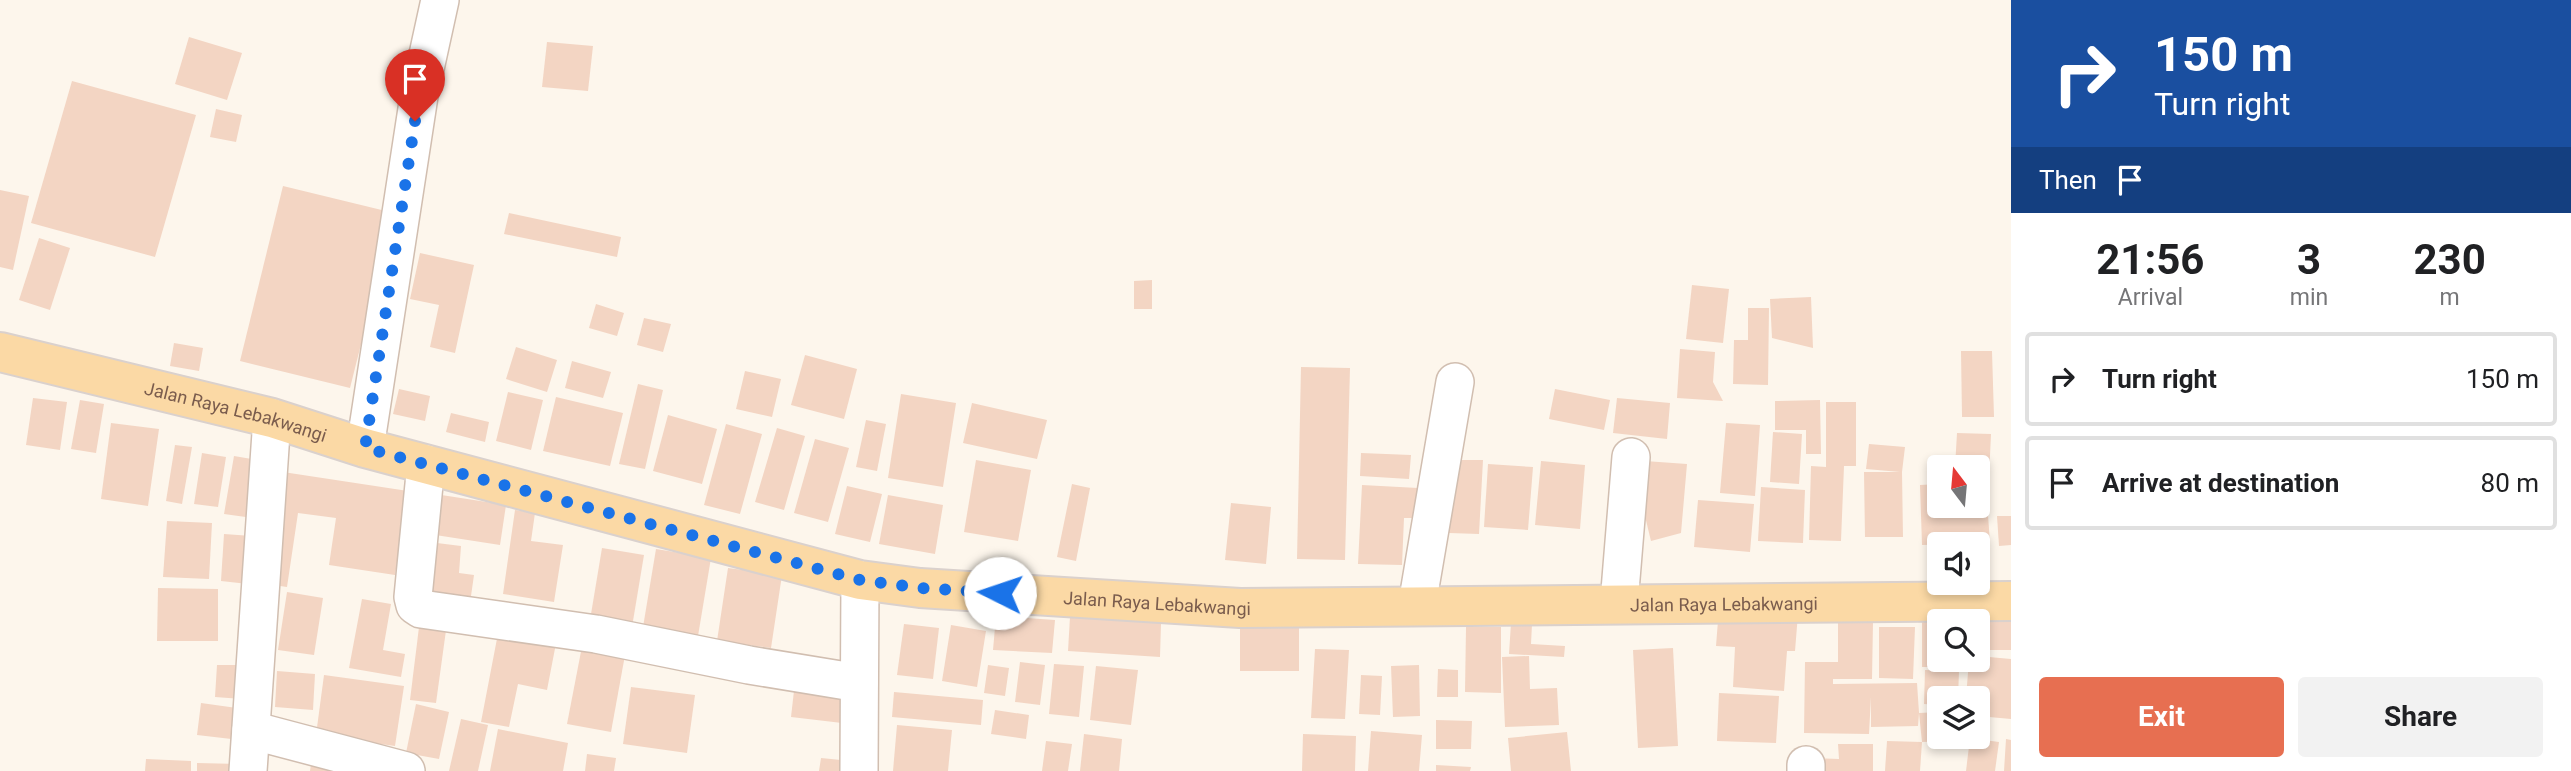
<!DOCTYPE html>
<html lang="en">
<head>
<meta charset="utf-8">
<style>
	body { margin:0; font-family:Roboto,sans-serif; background:#f2f2f2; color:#202124; height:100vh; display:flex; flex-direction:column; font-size:26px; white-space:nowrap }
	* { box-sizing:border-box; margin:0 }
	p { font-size:23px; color:#757577 }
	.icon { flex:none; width:38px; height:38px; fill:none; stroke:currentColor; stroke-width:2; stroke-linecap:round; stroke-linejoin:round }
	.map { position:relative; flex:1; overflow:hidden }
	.sheet { display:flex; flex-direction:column; background:#fff; width:560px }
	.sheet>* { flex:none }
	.top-card { background:#1a4fa0; color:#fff; overflow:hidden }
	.needle { width:46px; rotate:344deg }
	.fabs { position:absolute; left:1927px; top:455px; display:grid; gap:14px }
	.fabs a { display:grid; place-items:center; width:63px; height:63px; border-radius:7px; background:#fff; box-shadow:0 4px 10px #0003; font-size:35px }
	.pin { position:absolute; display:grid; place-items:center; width:60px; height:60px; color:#fff; margin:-72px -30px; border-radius:50% 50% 50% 0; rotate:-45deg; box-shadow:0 0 7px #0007 }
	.pin .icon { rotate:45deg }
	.me { position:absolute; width:77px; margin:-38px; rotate:274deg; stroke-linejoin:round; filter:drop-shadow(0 0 5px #0008) }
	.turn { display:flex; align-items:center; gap:24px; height:147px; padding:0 28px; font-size:32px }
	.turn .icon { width:91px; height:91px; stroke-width:2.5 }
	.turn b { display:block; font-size:49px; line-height:60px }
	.then { display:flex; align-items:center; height:66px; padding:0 28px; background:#0003; gap:14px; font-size:26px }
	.eta { display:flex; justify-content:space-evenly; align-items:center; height:119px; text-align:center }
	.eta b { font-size:42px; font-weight:700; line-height:49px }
	.action { display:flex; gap:14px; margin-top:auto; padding:14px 28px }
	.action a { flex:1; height:80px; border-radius:7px; background:#e76f51; color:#fff; font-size:28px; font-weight:700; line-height:80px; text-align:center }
	.action a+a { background:#f2f2f2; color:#202124 }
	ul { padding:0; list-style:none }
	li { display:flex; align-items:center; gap:21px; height:94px; margin:0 14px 10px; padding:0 14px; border:4px solid #e0e0e0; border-radius:7px }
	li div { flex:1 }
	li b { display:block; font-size:26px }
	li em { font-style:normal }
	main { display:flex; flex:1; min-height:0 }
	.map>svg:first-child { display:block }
	.building { fill:#f3d5c3 }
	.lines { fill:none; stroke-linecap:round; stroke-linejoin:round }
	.minor-casing { stroke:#d1beb0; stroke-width:40 }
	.major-casing { stroke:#dad1cd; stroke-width:42 }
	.minor { stroke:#fff; stroke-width:37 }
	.major { stroke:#fbd9a5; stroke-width:38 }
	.route { stroke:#1a73e8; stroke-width:12; stroke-dasharray:0 21.6 }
	.labels { text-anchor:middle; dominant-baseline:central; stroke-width:5; stroke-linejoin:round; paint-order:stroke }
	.street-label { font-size:18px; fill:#7a5c4d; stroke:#fffaf3 }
</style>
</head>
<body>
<main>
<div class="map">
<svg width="2011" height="771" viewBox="0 0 2011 771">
	<rect width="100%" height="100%" fill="#fdf6ec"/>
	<g class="building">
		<path d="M189 37 242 53 227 100 175 84Z"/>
		<path d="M547 42 593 46 588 91 542 87Z"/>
		<path d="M72 81 196 115 155 257 31 223Z"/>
		<path d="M216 109 242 115 236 142 210 137Z"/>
		<path d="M283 186 394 213 350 388 240 361Z"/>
		<path d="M0 190 29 196 13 270 0 267Z"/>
		<path d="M509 213 621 237 617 257 504 234Z"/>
		<path d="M39 238 70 248 50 310 19 300Z"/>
		<path d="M420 253 474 265 455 353 430 347 439 305 410 299Z"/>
		<path d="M1152 280V309H1134V281Z"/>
		<path d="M1692 285 1729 289 1723 343 1686 339Z"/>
		<path d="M1811 297 1813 348 1772 338 1770 299Z"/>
		<path d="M596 304 624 313 617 336 589 328Z"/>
		<path d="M1748 308H1769L1768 385 1733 384 1734 340H1748Z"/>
		<path d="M644 318 671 324 663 352 637 345Z"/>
		<path d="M174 343 203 348 199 371 170 366Z"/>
		<path d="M516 347 557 360 547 392 506 379Z"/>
		<path d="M1680 349 1715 352 1713 382 1723 401 1677 398Z"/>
		<path d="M1961 351H1992L1994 417H1962Z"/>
		<path d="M805 355 857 369 844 419 791 405Z"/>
		<path d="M572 361 611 372 603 398 565 388Z"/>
		<path d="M1301 367 1350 368 1345 560 1297 559Z"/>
		<path d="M745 371 781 379 772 417 736 409Z"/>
		<path d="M638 384 663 390 645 469 619 464Z"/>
		<path d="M399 389 430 396 425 421 393 414Z"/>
		<path d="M1555 389 1610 400 1604 430 1549 419Z"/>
		<path d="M508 392 543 400 531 450 496 441Z"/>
		<path d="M901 394 956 403 943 487 888 478Z"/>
		<path d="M556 397 623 413 610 466 543 451Z"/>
		<path d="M33 398 67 402 60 450 26 445Z"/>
		<path d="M1617 398 1670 403 1667 439 1613 433Z"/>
		<path d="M80 400 104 404 96 453 71 449Z"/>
		<path d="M1820 400 1821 454H1806V430H1775V401Z"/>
		<path d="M1826 402H1856V466H1844L1841 541 1809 540 1811 466 1826 467Z"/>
		<path d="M972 403 1047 420 1037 459 963 443Z"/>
		<path d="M451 413 489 422 485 442 446 432Z"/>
		<path d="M668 415 717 429 702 484 653 471Z"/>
		<path d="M866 420 886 424 877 471 856 467Z"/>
		<path d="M111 423 159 429 148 506 101 499Z"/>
		<path d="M1726 423 1760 425 1755 496 1720 493Z"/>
		<path d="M726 424 762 434 740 514 704 505Z"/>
		<path d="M777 428 805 436 784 510 755 502Z"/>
		<path d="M1773 432 1802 434 1799 484 1770 482Z"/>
		<path d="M1957 433 1991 434 1989 477H1978V467H1955Z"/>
		<path d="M815 439 849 448 828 522 794 513Z"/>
		<path d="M1869 444 1905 447 1902 472 1903 537H1865L1864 472H1900L1866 469Z"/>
		<path d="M175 445 192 447 182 504 166 501Z"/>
		<path d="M202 453 226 457 218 507 194 504Z"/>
		<path d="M1361 453 1411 455 1409 479 1360 476Z"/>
		<path d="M234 456 263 461 253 518 224 514Z"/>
		<path d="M976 460 1031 470 1018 541 964 532Z"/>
		<path d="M1452 460H1483L1479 534 1449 533Z"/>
		<path d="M1541 461 1585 465 1580 529 1535 525Z"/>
		<path d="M1645 461 1687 464 1681 533 1651 541 1642 504Z"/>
		<path d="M1488 464 1533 467 1528 530 1484 527Z"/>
		<path d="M283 472 408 491 395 575 329 565 336 518 298 513 287 587 266 584Z"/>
		<path d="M1072 484 1090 488 1076 561 1057 557Z"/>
		<path d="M1939 484V506H1978V488L1986 487 1990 543 1922 545 1920 485Z"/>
		<path d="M1362 485 1418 488 1417 518H1404L1402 565 1358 564Z"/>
		<path d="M847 486 882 494 870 542 835 534Z"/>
		<path d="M1761 487 1805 490 1803 543 1758 541Z"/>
		<path d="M435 494 506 505 500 545 429 534Z"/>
		<path d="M888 495 943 505 935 554 879 544Z"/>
		<path d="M1698 500 1754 504 1750 552 1694 547Z"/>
		<path d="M1231 503 1271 507 1266 564 1225 560Z"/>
		<path d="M515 510 535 513 531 541 563 545 554 602 503 594Z"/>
		<path d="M1997 516H2011V545L1999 546Z"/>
		<path d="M167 521 212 523 209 579 163 577Z"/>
		<path d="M224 534 252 536 248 584 221 581Z"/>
		<path d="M429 542 461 546 459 573 474 575 470 603 422 598Z"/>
		<path d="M602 548 644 555 632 627 590 620Z"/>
		<path d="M656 549 711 558 697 642 642 633Z"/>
		<path d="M728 568 782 575 771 648 717 641Z"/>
		<path d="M158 588 218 589V641H157Z"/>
		<path d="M287 592 323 598 314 655 278 650Z"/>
		<path d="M362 599 391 604 383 650 405 654 401 677 349 668Z"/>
		<path d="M1719 608 1798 614 1795 651H1787L1784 691 1733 687 1735 647 1716 646Z"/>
		<path d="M996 616 1055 620 1052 653 993 650Z"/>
		<path d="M1070 617 1161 623 1160 657 1068 651Z"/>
		<path d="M1971 617 2011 618V650H1978V621H1971Z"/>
		<path d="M1922 618H1957V621H1939V660H1957V667H1922Z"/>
		<path d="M420 619 447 623 436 703 410 700Z"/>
		<path d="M1838 622H1873L1872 679H1833V684L1917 683 1919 713 1939 712V737H1958V741L1922 742 1919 713 1918 726 1871 727V697L1869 734 1804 733 1805 662H1838Z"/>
		<path d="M500 623 558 633 547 690 518 684 509 727 481 722Z"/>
		<path d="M1511 623 1532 624 1531 644 1565 646 1564 657 1509 654Z"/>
		<path d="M904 624 939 628 933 679 897 675Z"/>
		<path d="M951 625 986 631 977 687 942 681Z"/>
		<path d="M1466 627H1501V693L1465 692Z"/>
		<path d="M1879 627H1915L1913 679 1879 678Z"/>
		<rect x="1240" y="628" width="59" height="43"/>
		<path d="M584 636 627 644 611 732 567 724Z"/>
		<path d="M1673 648 1678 746 1638 748 1633 650Z"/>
		<path d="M1315 649 1349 650 1345 719 1311 718Z"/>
		<path d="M1529 656 1530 689 1557 688 1559 725 1505 727 1502 657Z"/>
		<path d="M1978 656 2011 659V719L1978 716V698H1966L1969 660H1978Z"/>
		<path d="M1020 662 1045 665 1040 705 1015 702Z"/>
		<path d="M1054 664 1084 666 1079 717 1049 714Z"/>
		<path d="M217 665H243L242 699 215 697Z"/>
		<path d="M988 665 1009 668 1005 696 984 693Z"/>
		<path d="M1419 665 1420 716 1393 717 1391 666Z"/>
		<path d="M1096 666 1138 670 1131 725 1090 720Z"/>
		<path d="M1438 669 1458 670V697H1437Z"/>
		<path d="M1925 670 1959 671 1958 698H1939V705L1924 704Z"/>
		<path d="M277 671 315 674 313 710 275 707Z"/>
		<path d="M324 675 404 686 395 746 316 735Z"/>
		<path d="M1361 675 1382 676 1380 715 1359 714Z"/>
		<path d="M795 682 846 688 842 723 791 717Z"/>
		<path d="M631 687 695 695 687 753 623 744Z"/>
		<path d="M894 692 983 700 981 725 892 717Z"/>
		<path d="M1719 693 1779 696 1776 743 1717 741Z"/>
		<path d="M201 703 244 709 240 740 197 735Z"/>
		<path d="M416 704 449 712 439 759 406 753Z"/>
		<path d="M995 710 1029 715 1026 739 991 734Z"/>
		<path d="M461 719 488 725 478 771H449Z"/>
		<path d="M1436 720 1472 721 1471 749H1436Z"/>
		<path d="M897 725 952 730 948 771H893Z"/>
		<path d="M498 729 568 743 563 771H490Z"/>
		<path d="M1371 731 1422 735 1419 771H1368Z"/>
		<path d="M1567 732 1571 771H1511L1508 738Z"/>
		<path d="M1084 734 1122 739 1119 771H1080Z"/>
		<path d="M1303 734 1356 736 1355 771H1302Z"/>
		<path d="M1970 738 1999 742 1995 771H1966Z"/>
		<path d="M2006 739 2011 740V771H2004Z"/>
		<path d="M1046 741 1072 744 1068 771H1042Z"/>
		<path d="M1887 741 1922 742 1920 771H1885Z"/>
		<path d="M1838 744H1873V771H1811L1812 758 1839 759Z"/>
		<path d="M587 754 616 758 614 771H585Z"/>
		<path d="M312 758 345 771H310Z"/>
		<path d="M821 758 851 761 850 771H819Z"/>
		<path d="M146 759 191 761V771H145Z"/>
		<path d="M197 763 240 764V771H197Z"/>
		<path d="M1436 765 1471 767 1470 771H1436Z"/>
	</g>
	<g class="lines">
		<g class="minor-casing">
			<g id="minor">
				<path d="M365 448 419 96 440 0"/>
				<path d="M426 464 413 597 415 605 421 609 596 634 749 665 859 683"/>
				<path d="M1619 603 1631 457"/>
				<path d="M1417 605 1455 382"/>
				<path d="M251 730 406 771"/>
				<path d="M248 771 272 418"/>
				<path d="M859 771 860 580"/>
				<path d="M1806 771V765"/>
			</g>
		</g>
		<g class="major-casing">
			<g id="major">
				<path id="s1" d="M0 352 272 418 365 448 860 580 920 588 1240 608 2011 601"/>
			</g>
		</g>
		<use href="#minor" class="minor"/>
		<use href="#major" class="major"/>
	</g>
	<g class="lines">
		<path class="route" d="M415 121 365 448 860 580 920 588 1000 593"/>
	</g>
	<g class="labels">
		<g class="street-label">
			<text stroke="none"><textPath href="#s1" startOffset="243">Jalan Raya Lebakwangi</textPath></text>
			<text stroke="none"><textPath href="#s1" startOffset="1188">Jalan Raya Lebakwangi</textPath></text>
			<text stroke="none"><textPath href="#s1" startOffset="1755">Jalan Raya Lebakwangi</textPath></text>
		</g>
	</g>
</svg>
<div class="fabs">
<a><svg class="needle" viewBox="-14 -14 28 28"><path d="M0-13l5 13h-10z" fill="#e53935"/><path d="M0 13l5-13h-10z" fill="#757577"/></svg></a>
<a><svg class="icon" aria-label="sound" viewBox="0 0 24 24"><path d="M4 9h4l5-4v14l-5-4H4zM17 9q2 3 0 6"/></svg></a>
<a><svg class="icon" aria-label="search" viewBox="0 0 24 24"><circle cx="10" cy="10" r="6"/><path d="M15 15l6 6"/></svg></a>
<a><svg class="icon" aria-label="layers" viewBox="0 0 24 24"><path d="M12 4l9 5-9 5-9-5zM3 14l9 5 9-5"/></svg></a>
</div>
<div class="pin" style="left:415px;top:121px;background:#d93025"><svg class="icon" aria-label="arrive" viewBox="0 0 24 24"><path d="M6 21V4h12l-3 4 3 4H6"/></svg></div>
<svg class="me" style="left:1000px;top:593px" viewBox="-20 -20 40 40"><circle r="19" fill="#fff"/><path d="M0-13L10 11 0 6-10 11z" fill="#1a73e8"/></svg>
</div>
<section class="sheet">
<div class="top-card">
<div class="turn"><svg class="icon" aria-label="right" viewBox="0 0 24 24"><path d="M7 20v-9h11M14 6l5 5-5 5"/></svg><div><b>150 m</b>Turn right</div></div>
<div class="then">Then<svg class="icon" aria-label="arrive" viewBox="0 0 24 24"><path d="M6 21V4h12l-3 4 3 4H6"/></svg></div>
</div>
<div class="eta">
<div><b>21:56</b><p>Arrival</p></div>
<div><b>3</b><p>min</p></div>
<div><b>230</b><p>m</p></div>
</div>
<ul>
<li><svg class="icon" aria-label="right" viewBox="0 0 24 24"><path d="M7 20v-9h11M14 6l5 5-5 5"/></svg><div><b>Turn right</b></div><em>150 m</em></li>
<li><svg class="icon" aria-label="arrive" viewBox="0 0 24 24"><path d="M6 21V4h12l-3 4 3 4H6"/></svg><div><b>Arrive at destination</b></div><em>80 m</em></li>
</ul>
<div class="action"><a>Exit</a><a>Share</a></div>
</section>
</main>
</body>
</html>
